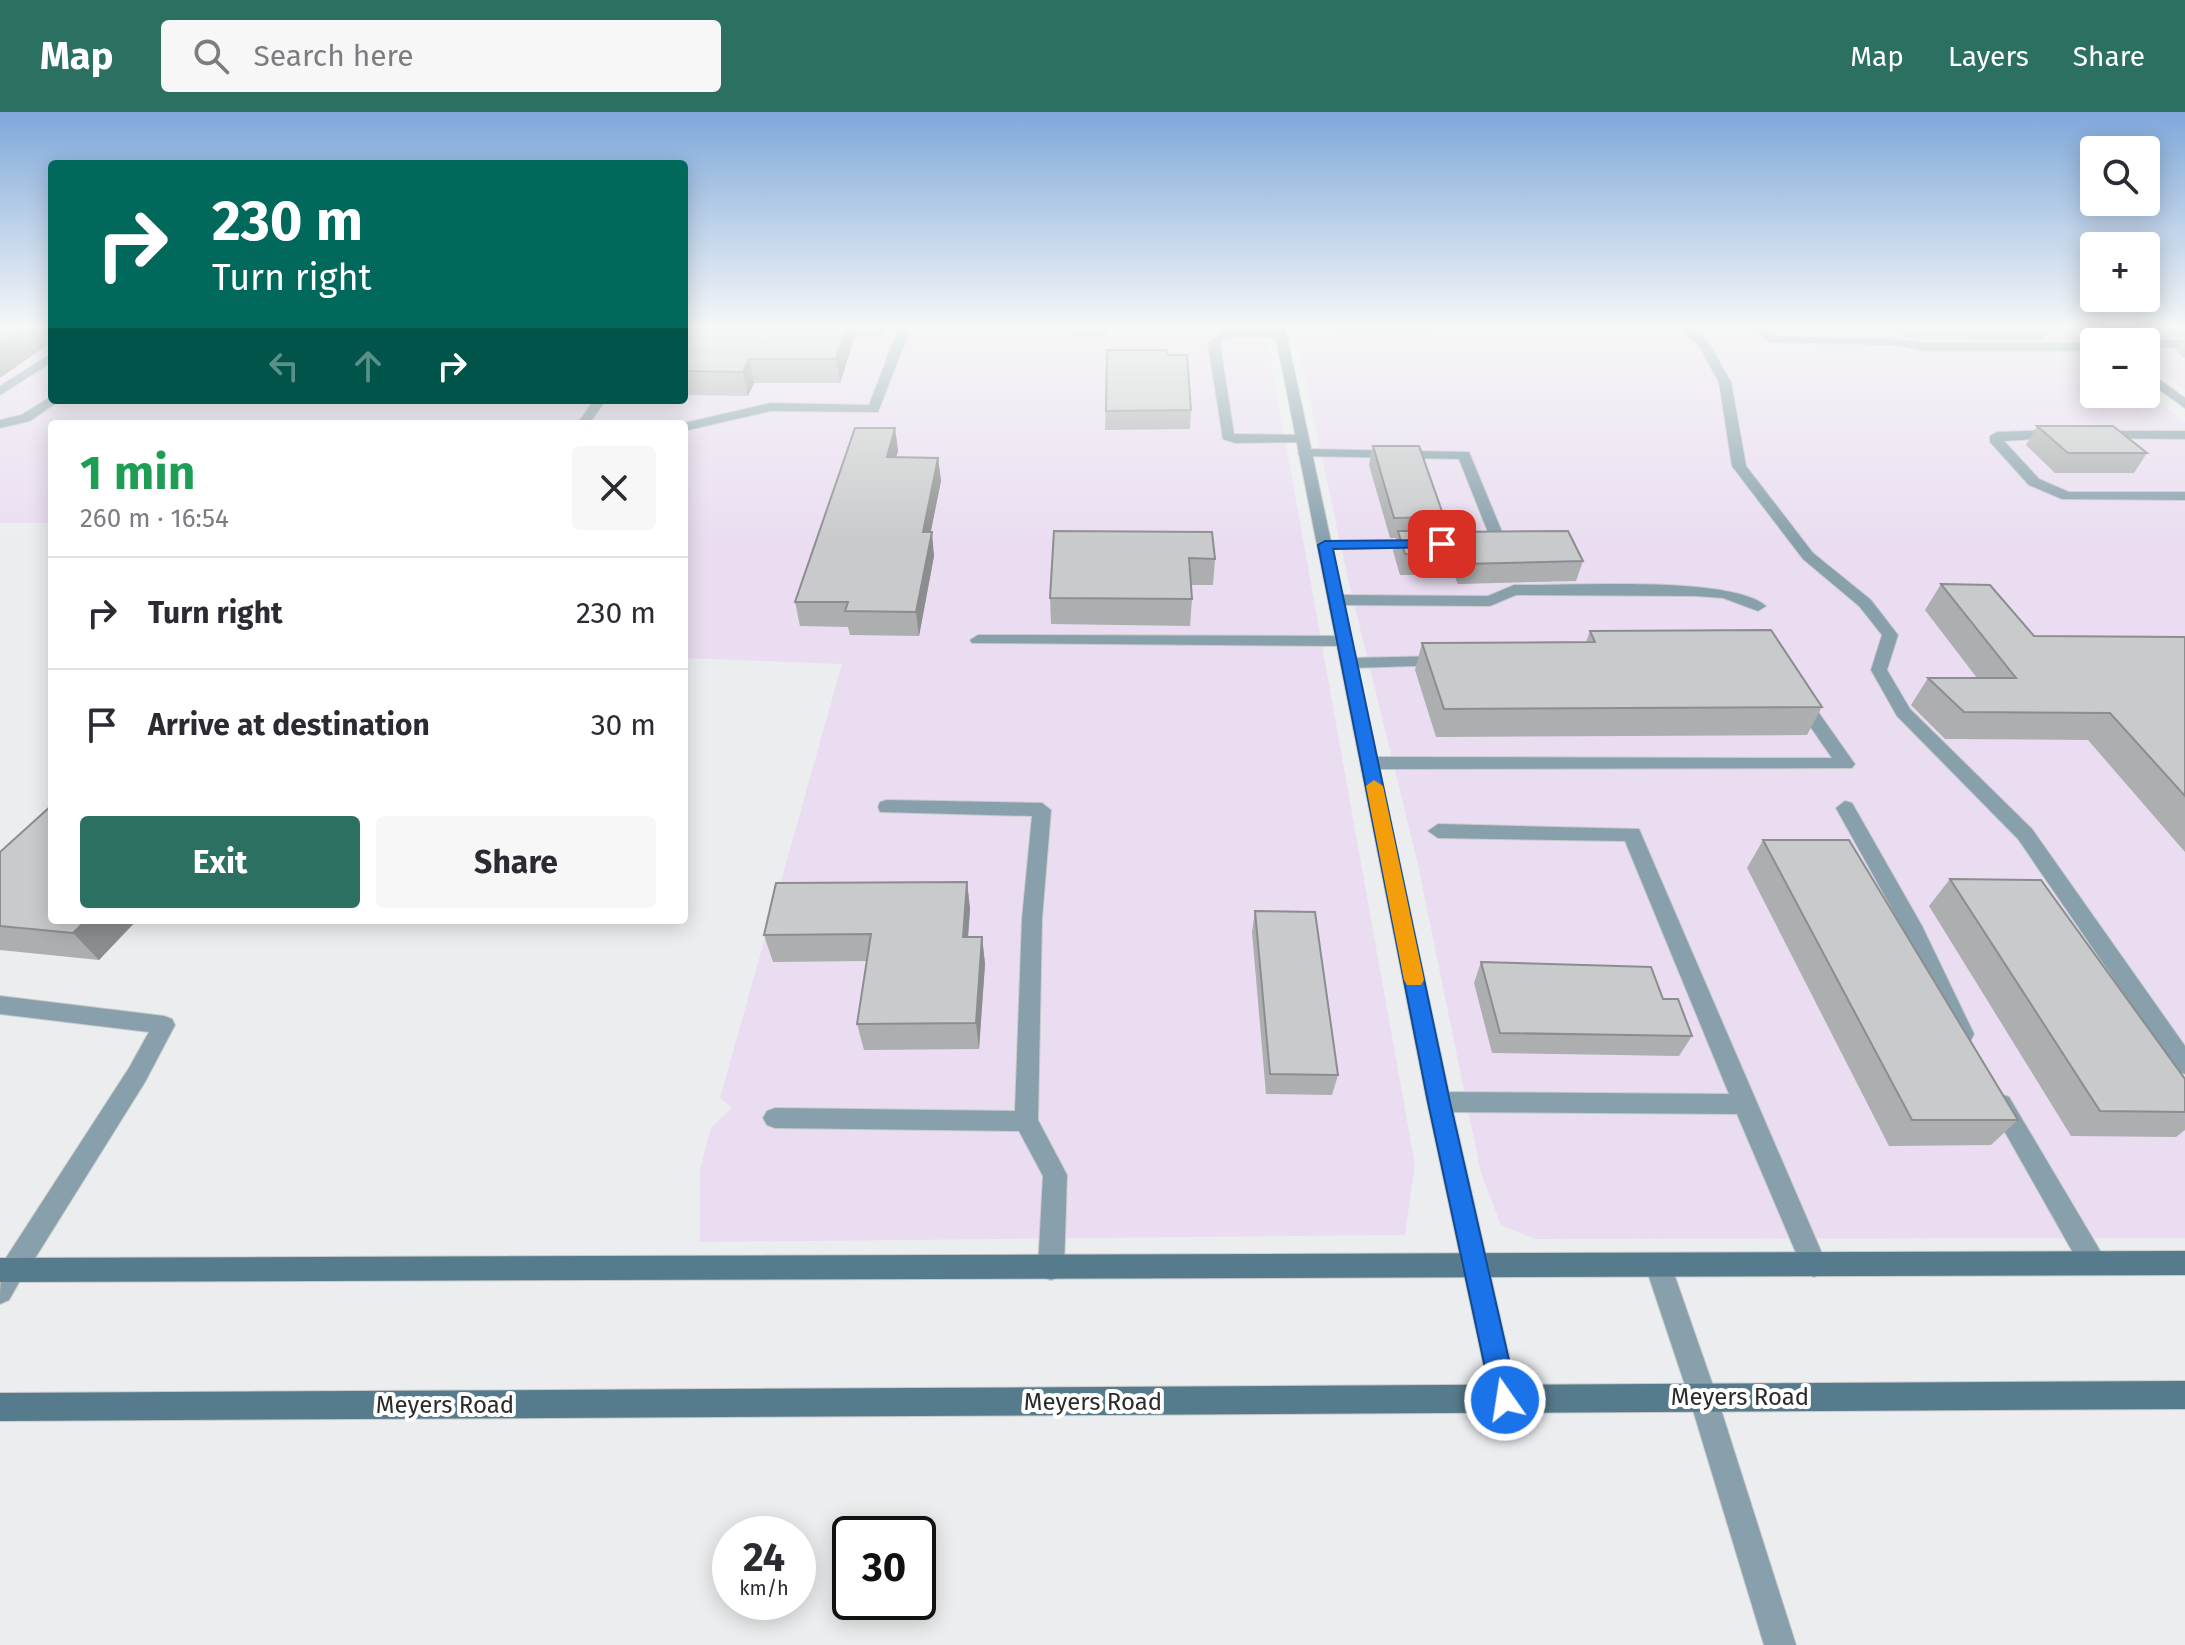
<!DOCTYPE html>
<html lang="en">
<head>
<meta charset="utf-8">
<style>
	body { margin:0; font-family:"Fira Sans",sans-serif; background:#f7f7f7; color:#2b2b33; height:100vh; display:flex; flex-direction:column; font-size:30px; white-space:nowrap }
	* { box-sizing:border-box; margin:0 }
	p { font-size:26px; color:#7c7c81 }
	.icon { flex:none; width:44px; height:44px; fill:none; stroke:currentColor; stroke-width:2; stroke-linecap:round; stroke-linejoin:round }
	.map { position:relative; flex:1; overflow:hidden }
	.side { position:absolute; left:48px; top:308px; width:640px; height:504px; display:flex; flex-direction:column; background:#fff; border-radius:8px; box-shadow:0 4px 20px #0003 }
	.side>* { flex:none }
	.top-card { position:absolute; left:48px; top:48px; width:640px; height:244px; border-radius:8px; box-shadow:0 4px 20px #0003; background:#00695c; color:#fff; overflow:hidden }
	.buttons { position:absolute; left:2080px; top:24px; display:grid; gap:16px }
	.buttons a { display:grid; place-items:center; width:80px; height:80px; border-radius:8px; background:#fff; box-shadow:0 4px 20px #0003; font-size:40px }
	.speed { position:absolute; left:712px; top:1404px; display:flex; gap:16px; font-size:40px; font-weight:700; text-align:center }
	.speed>* { display:grid; place-content:center; width:104px; height:104px; border-radius:50%; background:#fff; box-shadow:0 4px 20px #0003; line-height:1 }
	.speed small { font-size:20px; font-weight:400 }
	.speed .limit { border:4px solid #111; border-radius:12px; background:#fff; color:#111 }
	.pin { position:absolute; display:grid; place-items:center; width:68px; height:68px; color:#fff; margin:-34px; border-radius:16px; box-shadow:0 4px 12px #0006 }
	.me { position:absolute; width:88px; margin:-44px; rotate:347deg; stroke-linejoin:round; filter:drop-shadow(0 0 6px #0008) }
	.turn { display:flex; align-items:center; gap:28px; height:168px; padding:0 32px; font-size:36px }
	.turn .icon { width:104px; height:104px; stroke-width:2.5 }
	.turn b { display:block; font-size:56px; line-height:68px }
	.lanes { display:flex; align-items:center; height:76px; padding:0 32px; background:#0003; justify-content:center; gap:40px; direction:ltr }
	.lanes .off { opacity:.35 }
	.round { display:grid; place-items:center; flex:none; width:84px; height:84px; border-radius:8px; background:#f7f7f7 }
	.headline { display:flex; align-items:center; justify-content:space-between; height:136px; padding:0 32px }
	h1 { font-size:48px; font-weight:700; line-height:60px; color:#1e9e55 }
	.action { display:flex; gap:16px; margin-top:auto; padding:16px 32px }
	.action a { flex:1; height:92px; border-radius:8px; background:#2c7062; color:#fff; font-size:32px; font-weight:700; line-height:92px; text-align:center }
	.action a+a { background:#f7f7f7; color:#2b2b33 }
	ul { padding:0; list-style:none }
	li { display:flex; align-items:center; gap:24px; height:112px; padding:0 32px; border-top:2px solid #e1e1e2 }
	li div { flex:1 }
	li b { display:block; font-size:30px }
	li em { font-style:normal }
	header { display:flex; align-items:center; gap:48px; box-sizing:border-box; height:112px; padding:0 40px; background:#2c7062; color:#fff }
	header strong { font-size:38px }
	nav { display:flex; gap:44px; margin-inline-start:auto; font-size:28px }
	.search { width:560px; height:72px; background:#f7f7f7; display:flex; align-items:center; gap:20px; box-sizing:border-box; padding:0 28px; border-radius:8px; color:#7c7c81; font-size:30px }
	.map>svg:first-child { display:block }
	.industrial { fill:#eaddf1 }
	.lines { fill:none; stroke-linecap:round; stroke-linejoin:round }
	.lane-casing { stroke:#c8cacb; stroke-width:2 }
	.street-casing { stroke:#c8cacb; stroke-width:2 }
	.secondary-casing { stroke:#c8cacb; stroke-width:2 }
	.lane { fill:#87a0ac; fill-rule:evenodd }
	.street { fill:#87a0ac; fill-rule:evenodd }
	.secondary { fill:#567b8c; fill-rule:evenodd }
	.wall { fill:#acaeaf }
	.shaded-wall { fill:#8c8d8e }
	.building { fill:#c8cacb; stroke:#8c8d8e; stroke-width:2 }
	.route { fill:#1a73e8; stroke:#114b97; stroke-width:2 }
	.slow { fill:#f59e0b }
	.labels { text-anchor:middle; dominant-baseline:central; stroke-width:8; stroke-linejoin:round; paint-order:stroke }
	.near-street-label { font-size:24px; fill:#2a2b2b; stroke:#fff }
</style>
</head>
<body>
<header>
<strong>Map</strong>
<div class="search"><svg class="icon" aria-label="search" viewBox="0 0 24 24"><circle cx="10" cy="10" r="6"/><path d="M15 15l6 6"/></svg>Search here</div>
<nav><a>Map</a><a>Layers</a><a>Share</a></nav>
</header>
<div class="map">
<svg width="2185" height="1533" viewBox="0 0 2185 1533">
	<rect width="100%" height="100%" fill="#ebedee"/>
	<g class="industrial">
		<path d="M0 215H52V288H684V215H1265L1415 1053 1405 1123 700 1130V1057L711 1016 732 996 720 986 842 552 684 546V312H52V411H0Z"/>
		<path d="M1294 215H2063L2094 239V282L2146 280 2185 311V1126L1535 1127 1501 1113 1481 1061 1417 748 1349 471Z"/>
		<path d="M2100 215H2185V278L2146 249V230H2121Z"/>
	</g>
	<g class="lines">
		<g class="lane-casing">
			<g id="lane">
				<path d="M899 215H911L878 300 771 299 684 319V312H680L771 291 869 293Z"/>
				<path d="M1676 215H1688L1707 228 1731 270 1746 354 1813 441 1871 488 1898 523 1887 558 1910 597 2032 717 2185 934V962L2177 959 2018 727 1897 604 1871 558 1882 523 1859 494 1803 447 1732 354 1719 270 1698 232Z"/>
				<path d="M1752 215H1764L1772 224 1895 227 1926 231H2094V239H1926L1895 233 1769 230Z"/>
				<path d="M1223 219H1281L1287 222 1281 225H1226L1220 232 1234 322 1302 323 1309 327 1307 330 1235 331 1223 327 1208 232Z"/>
				<path d="M2146 228H2185V236L2146 234V230H2141Z"/>
				<path d="M52 241V250L0 283V274Z"/>
				<path d="M52 284V288H58L56 291 30 309 0 316V308L21 303Z"/>
				<path d="M594 288H606L589 312H577Z"/>
				<path d="M2059 318 2066 322 2064 325 2004 329 2039 367 2069 380H2185V388L2062 387 2029 373 1990 330V324L1997 320Z"/>
				<path d="M2099 319H2185V327L2094 326 2092 323Z"/>
				<path d="M1305 337 1469 340 1507 432C1502 439 1485 439 1480 432L1491 428 1459 347 1300 344 1298 341Z"/>
				<path d="M1419 428 1424 429V435L1325 437 1318 433 1325 429Z"/>
				<path d="M1514 473C1565 474 1732 463 1766 494L1758 499 1723 486 1695 484 1516 483 1490 494 1337 493 1329 488 1337 483 1488 484Z"/>
				<path d="M978 523 1345 524 1353 529 1345 534 972 531 970 528Z"/>
				<path d="M1442 544 1448 545 1450 549 1448 553 1350 556 1342 551 1350 546Z"/>
				<path d="M1801 583 1807 584 1852 648 1855 652 1852 656 1370 657 1361 651 1370 645 1832 646 1792 588Z"/>
				<path d="M887 688 1042 691 1051 698 1042 807 1038 1008 1067 1063 1064 1156 1060 1165 1051 1168 1042 1165 1038 1156 1043 1064 1019 1019 775 1016 767 1013 763 1006 767 999 775 996 1015 999 1022 807 1032 704 880 700 878 695 880 690Z"/>
				<path d="M1845 689 1852 691 1922 814 1974 922 1971 928 1963 931 1955 928 1902 815 1836 696Z"/>
				<path d="M1438 712 1639 717 1827 1153 1823 1162 1814 1165 1805 1162 1737 1002 1439 1000 1431 997 1427 990 1431 983 1439 980 1729 982 1625 729 1438 726 1428 719Z"/>
				<path d="M0 884 164 904 172 907 175 913 145 970 22 1167 13 1170 4 1167 0 1158 4 1149 129 956 149 920 0 902Z"/>
				<path d="M2001 982 2009 985 2102 1142 2106 1151 2102 1160 2093 1163 2084 1160 1989 992 1993 985Z"/>
			</g>
		</g>
		<g class="street-casing">
			<g id="street">
				<path d="M1274 215H1285L1451 990 1519 1288 1515 1298 1505 1302 1495 1298 1491 1288 1427 990Z"/>
				<path d="M2080 215H2092L2110 230H2097Z"/>
				<path d="M2146 258 2185 286V296L2146 268Z"/>
				<path d="M1658 1141 1667 1144 1671 1153 1717 1285 1796 1533H1764L1689 1285 1645 1153 1649 1144Z"/>
				<path d="M13 1146 22 1149 26 1158 9 1188 0 1192C0 1174 0 1153 13 1146Z"/>
			</g>
		</g>
		<g class="secondary-casing">
			<g id="secondary">
				<path d="M2185 1139V1163L0 1170V1146Z"/>
				<path d="M2185 1269V1297L0 1309V1281Z"/>
			</g>
		</g>
		<use href="#lane" class="lane"/>
		<use href="#street" class="street"/>
		<use href="#secondary" class="secondary"/>
	</g>
	<g class="wall">
		<path d="M0 215H52V234H46Z"/>
		<path d="M684 215H886L883 224H855L840 271H754L748 284 684 283Z"/>
		<rect x="1073" y="215" width="33" height="9"/>
		<path d="M1333 215H1436L1434 222 1335 221Z"/>
		<path d="M1772 215H2050L2043 228 1907 226 1898 217H1774Z"/>
		<path d="M2143 215H2185V226L2157 225Z"/>
		<path d="M2185 227V246L2176 240Z"/>
		<path d="M1107 238 1167 243 1191 298 1190 317 1105 318Z"/>
		<path d="M2037 314 2147 341 2134 361H2055L2026 333Z"/>
		<path d="M895 316 898 339 896 345 938 346 941 369 930 420 934 444 919 524 850 523 848 515 800 514 795 490Z"/>
		<path d="M1373 334 1444 405 1440 419 1583 449 1576 469 1458 472 1452 459 1451 463H1400L1393 439 1396 426H1390L1369 353Z"/>
		<path d="M1054 419 1215 447 1213 473H1191L1192 487 1190 514 1051 512 1050 486Z"/>
		<path d="M1941 472 2034 524 2185 525V740L2088 628 1945 627 1911 593 1928 566H1977L1925 498Z"/>
		<path d="M1590 519 1822 595 1807 623 1436 625 1415 558 1422 531 1586 530Z"/>
		<path d="M1763 728 2018 1008 1991 1033 1889 1034 1747 756Z"/>
		<path d="M0 740 52 808H137L99 848 0 838Z"/>
		<path d="M1950 767 2185 967V1018L2176 1025 2071 1024 1929 794Z"/>
		<path d="M967 770 970 797 968 825H982L985 852 979 937 864 938 857 912 867 849 773 850 764 823Z"/>
		<path d="M1255 799 1338 963 1332 983 1266 982 1252 820Z"/>
		<path d="M1481 850 1663 887 1692 924 1679 944 1492 941 1474 871Z"/>
	</g>
	<g class="shaded-wall">
		<path d="M25 215H34L46 234 0 266V231Z"/>
		<path d="M847 215H854L855 224 840 271 836 247Z"/>
		<path d="M749 247 754 271 748 284 743 260Z"/>
		<path d="M895 316 898 339 890 368 887 345Z"/>
		<path d="M938 346 941 369 926 444 923 420Z"/>
		<path d="M932 420 934 444 919 524 916 500Z"/>
		<path d="M967 770 970 797 966 853 963 825Z"/>
		<path d="M86 808H137L99 848 73 821Z"/>
		<path d="M982 825 985 852 979 937 976 911Z"/>
	</g>
	<g class="building">
		<path d="M0 215H25L0 231Z"/>
		<path d="M684 215H847L836 247H749L743 260 684 259Z"/>
		<path d="M1107 238H1167V243H1187L1191 298 1106 299Z"/>
		<path d="M2037 314H2113L2147 341H2068Z"/>
		<path d="M855 316H895L887 345 938 346 923 420H932L916 500 845 499 848 490H795Z"/>
		<path d="M1373 334H1419L1444 405 1394 406Z"/>
		<path d="M1054 419 1212 420 1215 447 1189 446 1192 487 1050 486Z"/>
		<path d="M1398 419H1448L1456 442H1405Z"/>
		<path d="M1568 419 1583 449 1463 452 1449 420Z"/>
		<path d="M1941 472 1990 473 2034 524 2185 525V684L2110 601 1964 600 1928 566H2016Z"/>
		<path d="M1771 518 1822 595 1444 597 1422 531 1595 530 1590 519Z"/>
		<path d="M52 693V808H86L73 821 0 814V740Z"/>
		<path d="M1763 728H1849L2018 1008H1912Z"/>
		<path d="M1950 767 2041 768 2185 967V1000L2100 999Z"/>
		<path d="M967 770 963 825H982L976 911 857 912 871 822 764 823 776 771Z"/>
		<path d="M1255 799 1315 800 1338 963 1270 962Z"/>
		<path d="M1481 850 1651 855 1663 887H1678L1692 924 1500 921Z"/>
	</g>
	<linearGradient id="sky" x2="0" y2="1"><stop stop-color="#7ea8da"/><stop offset="0.5" stop-color="#f6f7f7"/><stop offset="1" stop-color="#f6f7f7" stop-opacity="0"/></linearGradient>
	<rect width="2185" height="429" fill="url(#sky)"/>
	<path class="route" d="M1442 428 1449 432 1447 435 1333 437 1450 990 1518 1288 1514 1297 1505 1301 1496 1297 1492 1288 1428 990 1318 433 1325 429Z"/>
	<path class="slow" d="M1374 668 1383 674 1424 868 1421 873H1407L1404 868 1366 674Z"/>
	<g class="labels">
		<g class="near-street-label">
			<text x="1740" y="1285">Meyers Road</text>
			<text x="1093" y="1290">Meyers Road</text>
			<text x="445" y="1293">Meyers Road</text>
		</g>
	</g>
</svg>
<div class="buttons">
<a><svg class="icon" aria-label="search" viewBox="0 0 24 24"><circle cx="10" cy="10" r="6"/><path d="M15 15l6 6"/></svg></a>
<a>+</a>
<a>−</a>
</div>
<div class="speed"><div>24<small>km/h</small></div><div class="limit">30</div></div>
<div class="pin" style="left:1442px;top:432px;background:#d93025"><svg class="icon" aria-label="arrive" viewBox="0 0 24 24"><path d="M6 21V4h12l-3 4 3 4H6"/></svg></div>
<svg class="me" style="left:1505px;top:1288px" viewBox="-20 -20 40 40"><circle r="17" fill="#1a73e8" stroke="#fff" stroke-width="3"/><path d="M0-11L8 9 0 5-8 9z" fill="#fff"/></svg>
<div class="top-card">
<div class="turn"><svg class="icon" aria-label="right" viewBox="0 0 24 24"><path d="M7 20v-9h11M14 6l5 5-5 5"/></svg><div><b>230 m</b>Turn right</div></div>
<div class="lanes"><svg class="icon off" aria-label="left" viewBox="0 0 24 24"><path d="M17 20v-9H6M10 6l-5 5 5 5"/></svg><svg class="icon off" aria-label="ahead" viewBox="0 0 24 24"><path d="M12 20V5M6 11l6-6 6 6"/></svg><svg class="icon" aria-label="right" viewBox="0 0 24 24"><path d="M7 20v-9h11M14 6l5 5-5 5"/></svg></div>
</div>
<section class="side">
<div class="headline"><div><h1>1 min</h1><p>260 m · 16:54</p></div><a class="round"><svg class="icon" aria-label="close" viewBox="0 0 24 24"><path d="M6 6l12 12M18 6L6 18"/></svg></a></div>
<ul>
<li><svg class="icon" aria-label="right" viewBox="0 0 24 24"><path d="M7 20v-9h11M14 6l5 5-5 5"/></svg><div><b>Turn right</b></div><em>230 m</em></li>
<li><svg class="icon" aria-label="arrive" viewBox="0 0 24 24"><path d="M6 21V4h12l-3 4 3 4H6"/></svg><div><b>Arrive at destination</b></div><em>30 m</em></li>
</ul>
<div class="action"><a>Exit</a><a>Share</a></div>
</section>
</div>
</body>
</html>
